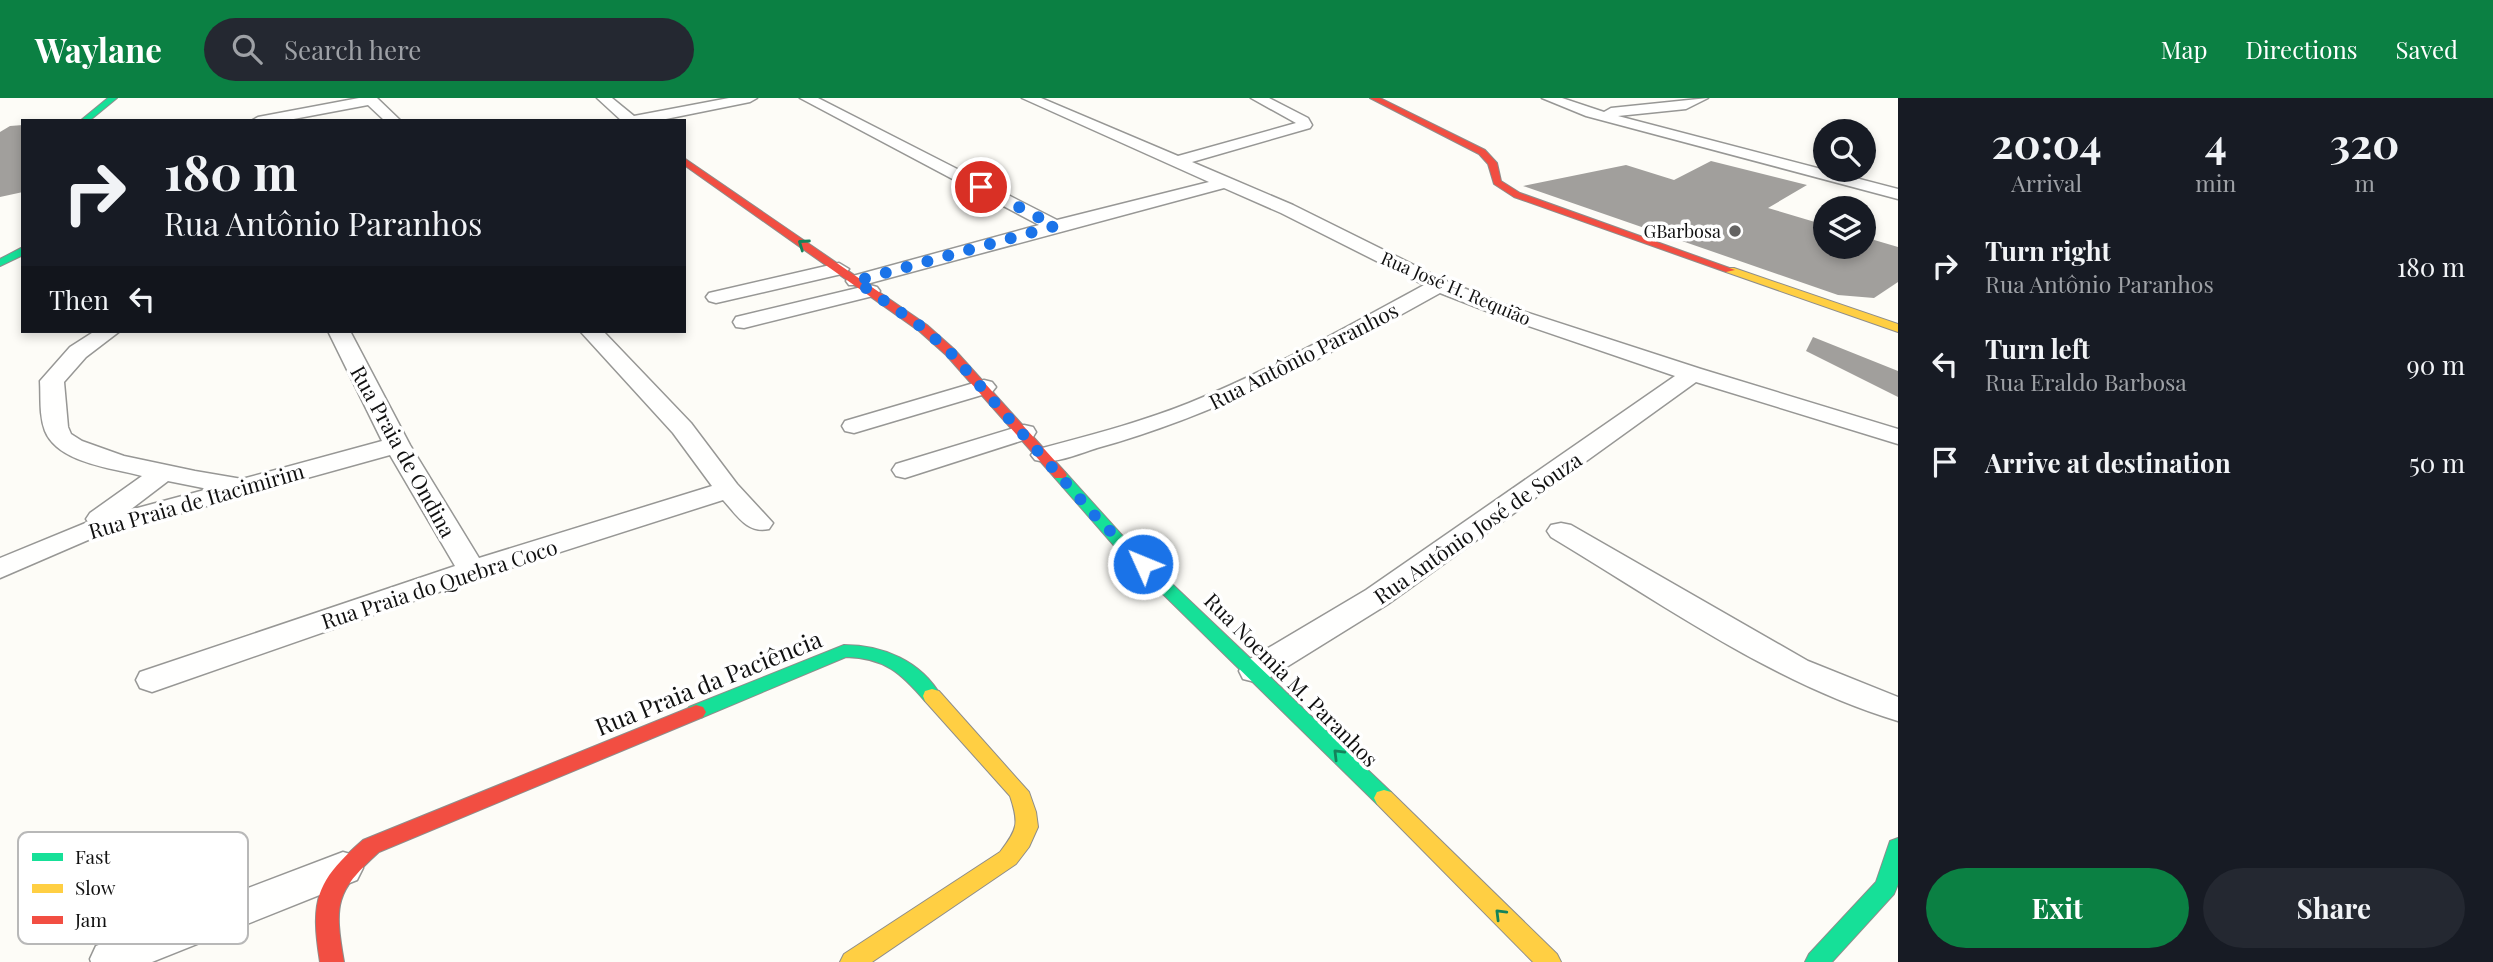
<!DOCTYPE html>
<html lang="en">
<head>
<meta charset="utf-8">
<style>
	body { margin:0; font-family:"Playfair Display",serif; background:#242831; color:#f1f3f6; height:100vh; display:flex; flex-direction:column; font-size:26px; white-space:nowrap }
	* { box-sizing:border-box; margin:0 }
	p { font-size:23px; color:#9ea1a6 }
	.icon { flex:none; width:38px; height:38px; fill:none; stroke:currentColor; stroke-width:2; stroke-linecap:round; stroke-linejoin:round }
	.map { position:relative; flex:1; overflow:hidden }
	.panel { display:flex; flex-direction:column; background:#171b24; width:595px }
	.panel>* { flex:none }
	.guide { position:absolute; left:21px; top:21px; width:665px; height:214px; border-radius:0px; box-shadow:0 4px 10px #0003; background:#171b24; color:#f1f3f6; overflow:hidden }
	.buttons { position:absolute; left:1813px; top:21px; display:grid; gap:14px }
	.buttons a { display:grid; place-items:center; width:63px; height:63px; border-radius:50%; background:#171b24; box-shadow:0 4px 10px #0003; font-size:35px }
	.pin { position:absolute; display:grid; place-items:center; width:60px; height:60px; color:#fff; margin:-30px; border:4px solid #fff; border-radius:50%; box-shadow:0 2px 7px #0007 }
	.me { position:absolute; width:77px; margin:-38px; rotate:314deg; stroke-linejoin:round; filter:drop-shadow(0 0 5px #0008) }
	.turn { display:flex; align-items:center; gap:24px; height:147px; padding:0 28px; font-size:32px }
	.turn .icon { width:91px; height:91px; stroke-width:2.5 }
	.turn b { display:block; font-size:49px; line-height:60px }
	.then { display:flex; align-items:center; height:66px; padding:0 28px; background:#0003; gap:14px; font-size:26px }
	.eta { display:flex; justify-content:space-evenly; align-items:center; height:119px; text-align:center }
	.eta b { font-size:42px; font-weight:700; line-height:49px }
	.primary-button { display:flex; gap:14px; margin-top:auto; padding:14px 28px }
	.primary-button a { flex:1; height:80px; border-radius:42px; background:#0b8043; color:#fff; font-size:28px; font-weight:700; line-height:80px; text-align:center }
	.primary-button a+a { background:#242831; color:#f1f3f6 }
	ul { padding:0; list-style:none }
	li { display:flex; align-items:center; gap:21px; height:98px; padding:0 28px }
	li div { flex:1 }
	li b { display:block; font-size:26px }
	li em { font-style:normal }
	header { display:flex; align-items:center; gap:42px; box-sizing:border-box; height:98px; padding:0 35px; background:#0b8043; color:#fff }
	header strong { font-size:33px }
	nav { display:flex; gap:38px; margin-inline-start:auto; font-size:24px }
	.search { width:490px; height:63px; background:#242831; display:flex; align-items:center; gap:18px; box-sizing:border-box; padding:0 24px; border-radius:38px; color:#9ea1a6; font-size:26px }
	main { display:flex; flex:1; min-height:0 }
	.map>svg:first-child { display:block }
	.building { fill:#a19f9c }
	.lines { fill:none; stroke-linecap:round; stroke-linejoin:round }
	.street-casing { stroke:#979795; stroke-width:3 }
	.fast-casing { stroke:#8e8d8b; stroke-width:2 }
	.slow-casing { stroke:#8e8d8b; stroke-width:2 }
	.jam-casing { stroke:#8e8d8b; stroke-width:2 }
	.street { fill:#fffffe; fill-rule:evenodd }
	.fast { fill:#16e098; fill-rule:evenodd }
	.slow { fill:#ffcf43; fill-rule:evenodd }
	.jam { fill:#f24e42; fill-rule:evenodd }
	.oneway { stroke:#14835b }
	.route { stroke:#1a73e8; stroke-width:12; stroke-dasharray:0 21.6 }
	.poi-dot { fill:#646362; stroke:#fff; stroke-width:2.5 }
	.labels { text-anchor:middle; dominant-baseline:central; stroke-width:7; stroke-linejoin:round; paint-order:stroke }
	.far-poi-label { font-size:18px; fill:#111; stroke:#fff; text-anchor:end }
	.far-street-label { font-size:18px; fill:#111; stroke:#fff }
	.street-label { font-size:21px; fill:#111; stroke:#fff }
	.near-street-label { font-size:24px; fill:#111; stroke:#fff }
	.key { fill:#fff; stroke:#b8b8b8; stroke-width:2 }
	.key-label { font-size:19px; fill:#111 }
</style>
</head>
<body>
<header>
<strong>Waylane</strong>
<div class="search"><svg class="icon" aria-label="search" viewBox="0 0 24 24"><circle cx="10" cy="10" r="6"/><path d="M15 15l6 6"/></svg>Search here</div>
<nav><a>Map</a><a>Directions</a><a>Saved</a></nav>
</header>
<main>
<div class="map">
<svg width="1898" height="864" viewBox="0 0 1898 864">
	<rect width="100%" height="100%" fill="#fdfcf7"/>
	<g class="building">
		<path d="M23 27V94L0 99V34L10 28Z"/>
		<path d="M1711 63 1807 87 1768 110 1825 127V149H1864V139L1898 149V184L1874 200 1838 197 1523 88 1626 67 1674 82Z"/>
		<path d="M1813 239 1898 273V299L1806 253Z"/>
	</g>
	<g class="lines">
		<g class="street-casing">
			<g id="street">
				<path d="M359 0H377L401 23H385L368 7 283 23H251L258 19Z"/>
				<path d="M597 0H612L634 18 729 0H757L750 4 656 23H622Z"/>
				<path d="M800 0H818L1057 122 1209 84 1022 0H1041L1178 58 1296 25 1251 0H1269L1308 20 1312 27 1310 30 1192 64 1293 107 1446 183 1516 211 1701 271 1898 331V346L1696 284 1388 506 1267 581 1255 584 1243 581 1239 573 1243 565 1366 492 1675 278 1502 219 1440 195C1329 257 1220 316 1097 350 1078 356 1054 367 1035 362L1031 357 1035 352C1087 338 1139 325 1189 305 1270 272 1347 229 1424 187L1281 115 1224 90 863 187H849L846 183 849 179 1039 127Z"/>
				<path d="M1542 0H1562L1604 14 1611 10 1708 0 1686 11 1618 18 1898 91V101L1586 18Z"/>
				<path d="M839 165 849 171 846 175 716 205 709 203 706 199 709 195Z"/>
				<path d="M870 187 877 189 880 193 877 197 744 230 736 229 733 224 736 219Z"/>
				<path d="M95 233H120L86 259 64 284 68 329 71 336 82 343 124 358 195 373 242 381 382 343 328 233H350L410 347 479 460 712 388 673 335 580 233H603L691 325 737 386 773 425 769 431C747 436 737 417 723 402L482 479 152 594 140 590 136 582 140 574 455 468 390 357 95 439 0 480V460L88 424 86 421 90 415 142 378C112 370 58 365 45 333 39 317 41 299 40 283L70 249ZM168 383 208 391 130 412Z"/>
				<path d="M984 282 992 284 996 289 992 294 854 335 845 333 842 328 845 323Z"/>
				<path d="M1024 327 1033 329 1036 334 1033 339 905 380 896 378 892 372 896 366Z"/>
				<path d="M1561 425 1571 427 1808 563 1898 599V623C1772 585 1663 506 1551 439L1547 433 1551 427Z"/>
				<path d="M343 754 357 758 363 770 357 782 152 864H91L90 861 96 848Z"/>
			</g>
		</g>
		<g class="fast-casing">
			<g id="fast">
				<path d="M108 0H117L89 23H80Z"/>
				<path d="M23 149V157L0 168V161Z"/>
				<path d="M1060 373 1065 374 1129 445 1391 694 1394 700 1391 706 1384 708 1377 706 1117 451 1055 380 1053 377Z"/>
				<path d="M844 547C883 547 921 563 941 598L939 603 932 605 925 603C901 575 885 560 846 559L703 619 696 621 689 619 686 614 689 609Z"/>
				<path d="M1898 740V786L1894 796 1832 864H1805L1809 856 1876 784 1890 743Z"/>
			</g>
		</g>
		<g class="slow-casing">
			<g id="slow">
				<path d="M1726 170H1734L1898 226V234L1726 174Z"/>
				<path d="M932 591 939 593 1029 694 1036 714 1038 729 1029 749 1016 766 872 864H840L844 856 1000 754C1018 731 1019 725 1010 698L925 603 923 598 925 593Z"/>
				<path d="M1384 692 1391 694 1557 856 1561 864H1533L1377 706 1374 700 1377 694Z"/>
			</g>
		</g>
		<g class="jam-casing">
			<g id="jam">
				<path d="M1370 0H1380L1485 52 1497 65 1501 83 1520 95 1735 172 1726 174 1514 99 1494 86 1488 66 1479 56Z"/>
				<path d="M684 60 927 227 954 251 1065 374 1067 377 1065 380H1055L946 257 919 233 684 67Z"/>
				<path d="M696 607 703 609 706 614 703 619 379 754C335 794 334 806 344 864H320C310 802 316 783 363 742Z"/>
			</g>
		</g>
		<use href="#street" class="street"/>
		<use href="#fast" class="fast"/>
		<use href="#slow" class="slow"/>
		<use href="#jam" class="jam"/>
	</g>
	<defs><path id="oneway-chevron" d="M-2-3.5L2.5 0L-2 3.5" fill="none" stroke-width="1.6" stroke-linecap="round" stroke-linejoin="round" transform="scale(1.75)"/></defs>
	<g class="oneway">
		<use href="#oneway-chevron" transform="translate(803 146) rotate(-145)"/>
		<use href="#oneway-chevron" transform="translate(1338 656) rotate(-135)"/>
		<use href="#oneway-chevron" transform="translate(1500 816) rotate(-135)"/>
	</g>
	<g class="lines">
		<path class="route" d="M981 89 1055 128 856 183 923 230 950 254 1097 420 1143 466"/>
	</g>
	<circle class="poi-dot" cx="1735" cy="133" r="7"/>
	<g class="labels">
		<g class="far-poi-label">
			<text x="1721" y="133">GBarbosa</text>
		</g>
		<g class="far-street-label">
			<text transform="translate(1456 190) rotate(23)">Rua José H. Requião</text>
		</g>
		<g class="street-label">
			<text transform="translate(1303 257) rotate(-27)">Rua Antônio Paranhos</text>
			<text transform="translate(404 353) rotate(61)">Rua Praia de Ondina</text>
			<text transform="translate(196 402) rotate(-16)">Rua Praia de Itacimirim</text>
			<text transform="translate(1477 429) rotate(-35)">Rua Antônio José de Souza</text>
			<text transform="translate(439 485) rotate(-18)">Rua Praia do Quebra Coco</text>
			<text transform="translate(1292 581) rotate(45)">Rua Noemia M. Paranhos</text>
		</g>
		<g class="near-street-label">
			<text transform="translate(708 584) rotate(-22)">Rua Praia da Paciência</text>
		</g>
	</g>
	<rect x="18" y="734" width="230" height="112" rx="10" class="key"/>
	<rect x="32" y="755" width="31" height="8" fill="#16e098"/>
	<rect x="32" y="786" width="31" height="9" fill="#ffcf43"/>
	<rect x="32" y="818" width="31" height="8" fill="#f24e42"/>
	<g class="key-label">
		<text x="75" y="766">Fast</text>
		<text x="75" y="797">Slow</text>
		<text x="75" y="829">Jam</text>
	</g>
</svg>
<div class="buttons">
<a><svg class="icon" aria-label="search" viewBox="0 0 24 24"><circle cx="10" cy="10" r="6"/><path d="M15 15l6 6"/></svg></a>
<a><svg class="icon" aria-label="layers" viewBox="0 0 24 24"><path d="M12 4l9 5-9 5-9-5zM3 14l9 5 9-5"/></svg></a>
</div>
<div class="pin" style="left:981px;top:89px;background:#d93025"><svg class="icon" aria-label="arrive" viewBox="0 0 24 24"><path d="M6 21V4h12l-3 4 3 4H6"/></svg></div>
<svg class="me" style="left:1143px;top:466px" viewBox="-20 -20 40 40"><circle r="17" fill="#1a73e8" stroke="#fff" stroke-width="3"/><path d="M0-11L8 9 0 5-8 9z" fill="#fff"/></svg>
<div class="guide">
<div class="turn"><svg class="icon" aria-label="right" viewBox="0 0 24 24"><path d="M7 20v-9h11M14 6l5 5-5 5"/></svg><div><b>180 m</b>Rua Antônio Paranhos</div></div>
<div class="then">Then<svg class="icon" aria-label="left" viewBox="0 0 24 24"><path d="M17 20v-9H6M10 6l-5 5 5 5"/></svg></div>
</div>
</div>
<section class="panel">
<div class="eta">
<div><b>20:04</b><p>Arrival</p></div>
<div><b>4</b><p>min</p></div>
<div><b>320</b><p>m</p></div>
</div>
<ul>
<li><svg class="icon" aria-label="right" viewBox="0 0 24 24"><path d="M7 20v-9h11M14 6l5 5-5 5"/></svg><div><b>Turn right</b><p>Rua Antônio Paranhos</p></div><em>180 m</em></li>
<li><svg class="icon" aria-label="left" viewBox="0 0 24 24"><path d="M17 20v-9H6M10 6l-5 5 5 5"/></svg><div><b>Turn left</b><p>Rua Eraldo Barbosa</p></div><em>90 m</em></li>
<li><svg class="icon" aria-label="arrive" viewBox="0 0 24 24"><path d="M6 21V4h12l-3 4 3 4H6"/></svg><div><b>Arrive at destination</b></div><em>50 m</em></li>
</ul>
<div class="primary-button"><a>Exit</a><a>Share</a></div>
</section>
</main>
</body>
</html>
